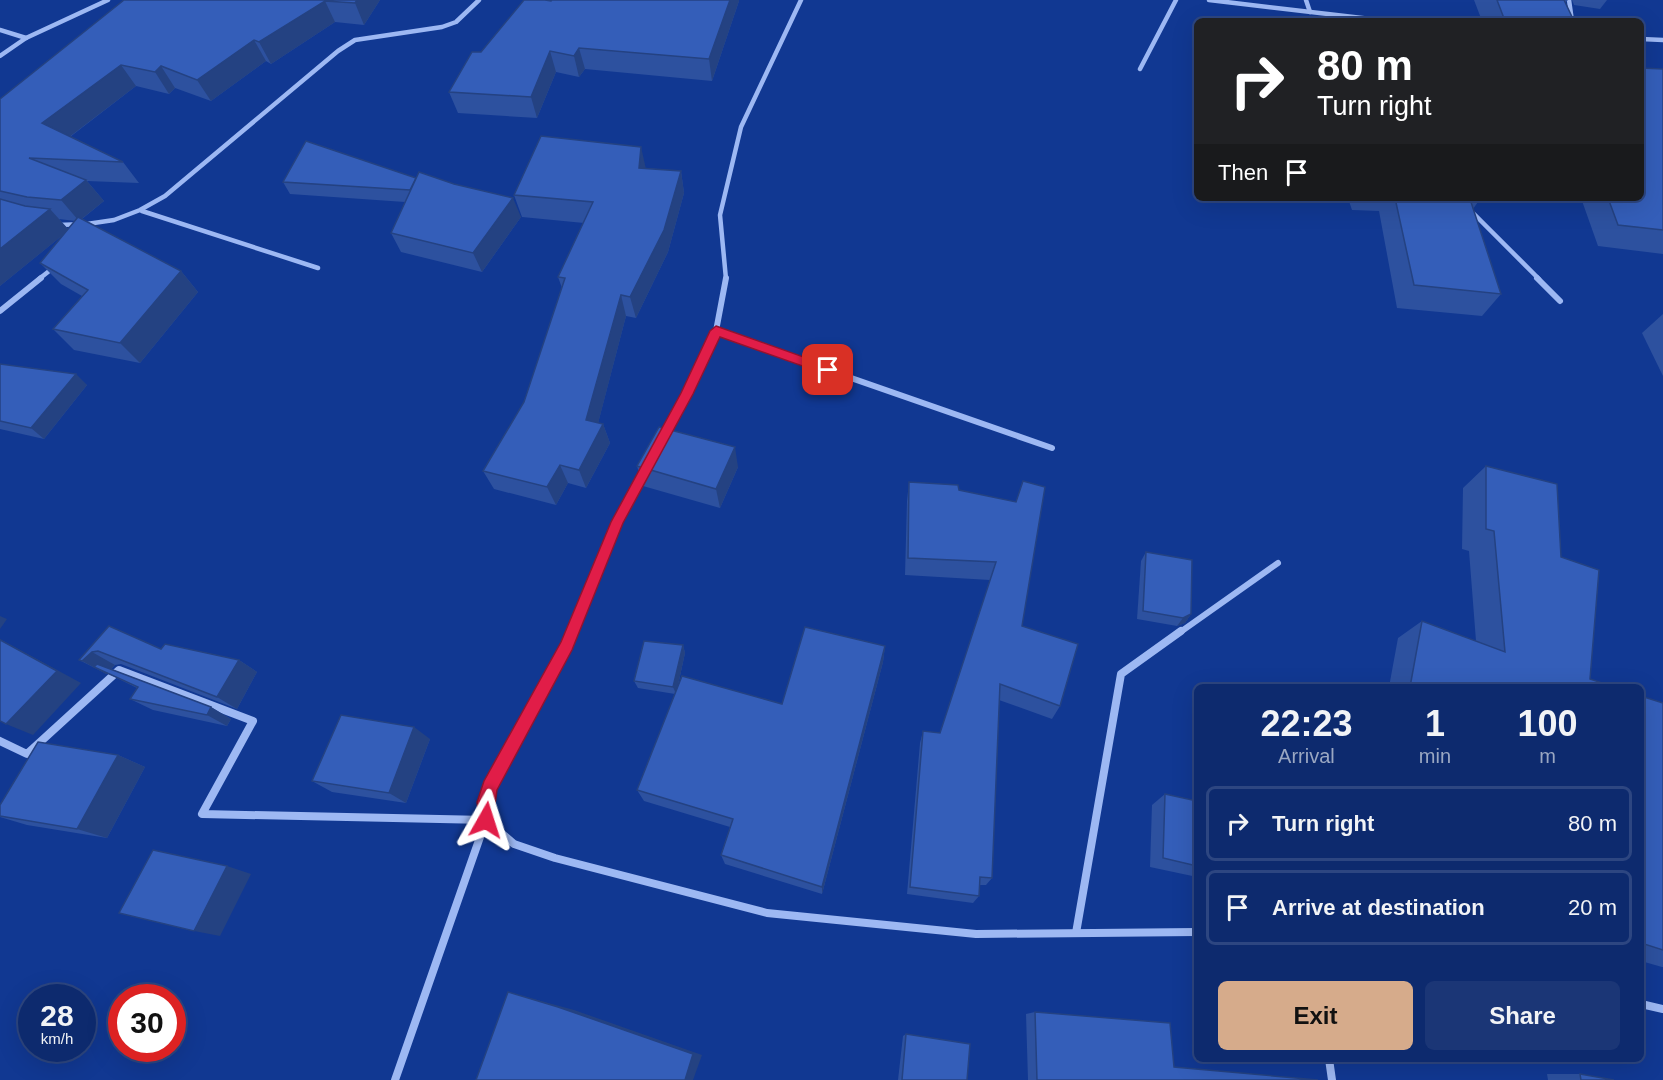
<!DOCTYPE html>
<html lang="en">
<head>
<meta charset="utf-8">
<style>
	body { margin:0; font-family:Helvetica,sans-serif; background:#1b3676; color:#f1f3f6; height:100vh; display:flex; flex-direction:column; font-size:22px; white-space:nowrap }
	* { box-sizing:border-box; margin:0 }
	p { font-size:20px; color:#9aa7c2 }
	.icon { flex:none; width:33px; height:33px; fill:none; stroke:currentColor; stroke-width:2; stroke-linecap:round; stroke-linejoin:round }
	.map { position:relative; flex:1; overflow:hidden }
	.side { position:absolute; left:1194px; top:684px; width:450px; height:378px; display:flex; flex-direction:column; background:#0d2a6e; border-radius:9px; box-shadow:0 6px 24px #0002,0 0 0 2px #2d4681 }
	.side>* { flex:none }
	.banner { position:absolute; left:1194px; top:18px; width:450px; height:183px; border-radius:9px; box-shadow:0 6px 24px #0002,0 0 0 2px #2d4681; background:#202124; color:#fff; overflow:hidden }
	.speed { position:absolute; left:18px; top:984px; display:flex; gap:12px; font-size:30px; font-weight:700; text-align:center }
	.speed>* { display:grid; place-content:center; width:78px; height:78px; border-radius:50%; background:#0d2a6e; box-shadow:0 6px 24px #0002,0 0 0 2px #2d4681; line-height:1 }
	.speed small { font-size:15px; font-weight:400 }
	.speed .limit { border:9px solid #d22; background:#fff; color:#111 }
	.pin { position:absolute; display:grid; place-items:center; width:51px; height:51px; color:#fff; margin:-26px; border-radius:12px; box-shadow:0 3px 9px #0006 }
	.me { position:absolute; width:66px; margin:-33px; rotate:6deg; stroke-linejoin:round; filter:drop-shadow(0 0 4px #0008) }
	.turn { display:flex; align-items:center; gap:21px; height:126px; padding:0 24px; font-size:27px }
	.turn .icon { width:78px; height:78px; stroke-width:2.5 }
	.turn b { display:block; font-size:42px; line-height:51px }
	.then { display:flex; align-items:center; height:57px; padding:0 24px; background:#0003; gap:12px; font-size:22px }
	.eta { display:flex; justify-content:space-evenly; align-items:center; height:102px; text-align:center }
	.eta b { font-size:36px; font-weight:700; line-height:42px }
	.button { display:flex; gap:12px; margin-top:auto; padding:12px 24px }
	.button a { flex:1; height:69px; border-radius:9px; background:#d6ab8b; color:#111; font-size:24px; font-weight:700; line-height:69px; text-align:center }
	.button a+a { background:#1b3676; color:#f1f3f6 }
	ul { padding:0; list-style:none }
	li { display:flex; align-items:center; gap:18px; height:75px; margin:0 12px 9px; padding:0 12px; border:3px solid #2d4681; border-radius:9px }
	li div { flex:1 }
	li b { display:block; font-size:22px }
	li em { font-style:normal }
	.map>svg:first-child { display:block }
	.lines { fill:none; stroke-linecap:round; stroke-linejoin:round }
	.street-far2 { stroke:#9db8f3; stroke-width:4.5 }
	.street-far1 { stroke:#9db8f3; stroke-width:6 }
	.street { stroke:#9db8f3; stroke-width:8 }
	.wall { fill:#2d519f; fill-rule:evenodd }
	.shaded-wall { fill:#244282 }
	.building { fill:#345eb9; stroke:#244282; stroke-width:1.5 }
	.route { fill:#e11d48; stroke:#92132f; stroke-width:1.5 }
</style>
</head>
<body>
<div class="map">
<svg width="1663" height="1080" viewBox="0 0 1663 1080">
	<rect width="100%" height="100%" fill="#113892"/>
	<g class="lines">
		<g class="street-far2">
			<path d="M1209 0 1388 21"/>
			<path d="M1306 0 1310 12"/>
			<path d="M1569 0 1572 21"/>
			<path d="M0 30 26 38"/>
			<path d="M1641 39 1663 40"/>
			<path d="M0 56 26 38 108 0"/>
			<path d="M1140 69 1176 0"/>
			<path d="M142 211 318 268"/>
			<path d="M1471 211 1539 279"/>
			<path d="M58 225 87 224 114 220 140 210 165 196 338 51 355 40 442 27 456 22 479 0"/>
			<path d="M39 279 53 268"/>
			<path d="M726 279 720 215 741 127 801 0"/>
		</g>
		<g class="street-far1">
			<path d="M1537 278 1560 301"/>
			<path d="M0 311 41 278"/>
			<path d="M716 331 1052 448"/>
			<path d="M664 437 716 331 726 278"/>
			<path d="M572 633 617 522 644 472"/>
			<path d="M1179 633 1278 563"/>
		</g>
		<g class="street">
			<path d="M573 631 490 787 485 803 486 820 514 844 555 858 767 913 976 934 1197 932"/>
			<path d="M0 741 27 754 119 670 253 721 202 814 486 820 395 1080"/>
			<path d="M1076 933 1121 674 1181 631"/>
			<path d="M1641 1004 1663 1009"/>
			<path d="M1329 1059 1332 1080"/>
		</g>
	</g>
	<g class="wall">
		<path d="M124 0H380L364 25 335 22 271 64 266 61 211 101 175 88 169 94 136 86 70 137 123 162 139 183 87 181 104 201 82 219 181 271 198 292 140 363 74 350 53 329 82 296 61 284 40 263 64 234 0 286V99ZM59 219 75 221 68 229Z"/>
		<path d="M1474 0H1568L1565 3 1574 21H1482Z"/>
		<path d="M1572 0H1607L1600 9 1574 5Z"/>
		<path d="M551 1H739L712 81 585 69 579 77 556 72 537 118 458 113 449 92 481 52Z"/>
		<path d="M1663 69V254L1598 246 1581 198H1641Z"/>
		<path d="M306 141 521 217 482 272 401 252 391 233 405 202 290 194 283 182Z"/>
		<path d="M646 168 681 171 684 193 668 252 636 318 626 316 598 423 603 424 610 443 586 488 568 483 556 505 494 489 483 471 524 402 562 288 558 277 584 223 522 217 514 195Z"/>
		<path d="M1348 198H1480V199L1473 209 1501 294 1482 316 1397 308 1379 211 1352 210Z"/>
		<path d="M1663 314V376L1642 333Z"/>
		<path d="M0 364 87 385 44 439 0 429Z"/>
		<path d="M637 466 738 467 720 508 643 486Z"/>
		<path d="M1486 466 1561 557 1590 679 1614 687H1389L1398 638 1422 621 1476 641 1469 551 1462 549 1463 488Z"/>
		<path d="M909 482 959 490 1016 502 1022 626 1060 706 1052 719 999 700 992 878 986 885H980L979 896 973 903 907 894 920 743 923 731 940 733 990 580 905 575 907 501Z"/>
		<path d="M1146 552 1191 614 1185 623 1177 626 1137 619 1141 561Z"/>
		<path d="M109 626 161 649 239 660 257 672 237 709 121 664 115 665 111 669 211 707 231 719 227 726 153 710 130 699 137 688 107 673 106 674 103 672 79 660Z"/>
		<path d="M683 645 685 653 677 690 782 704 885 646 883 662 822 894 725 864 721 855 730 827 644 801 637 790 675 694 638 688 634 681Z"/>
		<path d="M1641 696 1663 703V967H1662L1641 961Z"/>
		<path d="M430 739 406 803 332 792 312 781Z"/>
		<path d="M118 755 145 767 107 838 27 825 0 817V805Z"/>
		<path d="M1165 794 1197 801V877L1150 867 1152 805Z"/>
		<path d="M1035 1012 1174 1067 1318 1080H1028L1026 1014Z"/>
		<path d="M906 1034 967 1080H898L903 1036Z"/>
		<path d="M1547 1074H1580L1614 1080H1548Z"/>
	</g>
	<g class="shaded-wall">
		<path d="M357 0H380L364 25 355 3Z"/>
		<path d="M730 0H739V1L712 81 709 59Z"/>
		<path d="M325 1 335 22 271 64 259 42Z"/>
		<path d="M254 40 266 61 211 101 197 80Z"/>
		<path d="M579 48 585 69 579 77 574 56Z"/>
		<path d="M550 51 556 72 537 118 531 97Z"/>
		<path d="M121 65 136 86 60 144 42 123Z"/>
		<path d="M161 66 175 88 169 94 155 72Z"/>
		<path d="M641 147 646 169 639 168Z"/>
		<path d="M681 171 684 193 668 252 636 318 630 297Z"/>
		<path d="M86 180 104 201 79 221 61 200Z"/>
		<path d="M513 198 521 217 482 272 473 253Z"/>
		<path d="M50 209 69 230 0 286V249Z"/>
		<path d="M181 271 198 292 140 363 120 343Z"/>
		<path d="M621 295 626 316 594 439 586 420Z"/>
		<path d="M76 374 87 385 44 439 31 428Z"/>
		<path d="M603 424 610 443 586 488 579 470Z"/>
		<path d="M735 447 738 467 720 508 716 489Z"/>
		<path d="M560 465 568 483 556 505 547 487Z"/>
		<path d="M1191 614 1185 623 1177 626 1183 618Z"/>
		<path d="M0 616 7 619 0 629Z"/>
		<path d="M0 639 81 683 33 735 6 724Z"/>
		<path d="M683 645 685 653 676 694 673 687Z"/>
		<path d="M885 646 883 662 822 894V887Z"/>
		<path d="M92 652 115 665 107 673 94 667 107 673 106 674 82 661Z"/>
		<path d="M239 660 257 672 237 709 217 697Z"/>
		<path d="M211 707 231 719 227 726 207 715Z"/>
		<path d="M414 727 430 739 406 803 389 793Z"/>
		<path d="M118 755 145 767 107 838 77 829Z"/>
		<path d="M227 866 251 874 220 936 194 931Z"/>
		<path d="M508 992 574 1010 702 1055 693 1080H685Z"/>
	</g>
	<g class="building">
		<path d="M124 0H357L355 3 325 1 259 42 254 40 197 80 161 66 155 72 121 65 42 123 123 162 29 158 86 180 61 200 27 197 0 191V99Z"/>
		<path d="M524 0H545L551 1 552 0H730L709 59 579 48 574 56 550 51 531 97 449 92 472 52H481Z"/>
		<path d="M1497 0H1564L1574 21H1505Z"/>
		<path d="M1641 68 1663 69V230L1618 225 1608 198H1641Z"/>
		<path d="M541 136 641 147 639 168 681 171 664 230 630 297 621 295 586 420 603 424 579 470 560 465 547 487 483 471 524 402 565 278 558 277 593 202 514 195Z"/>
		<path d="M306 141 416 178 410 190 283 182Z"/>
		<path d="M419 172 454 184 513 198 473 253 391 233Z"/>
		<path d="M1395 198H1480V199H1470L1501 294 1414 285Z"/>
		<path d="M0 199 25 206 50 209 0 249Z"/>
		<path d="M78 217 181 271 120 343 53 329 88 290 40 263Z"/>
		<path d="M0 364 76 374 31 428 0 421Z"/>
		<path d="M659 427 735 447 716 489 637 466Z"/>
		<path d="M1486 466 1557 484 1561 557 1599 570 1590 679 1614 687H1410L1422 621 1505 652 1494 531 1486 529Z"/>
		<path d="M1023 481 1045 487 1022 626 1078 644 1060 706 1000 684 992 878 980 877 979 896 910 887 923 731 940 733 996 562 908 558 909 482 958 485 959 490 1016 502Z"/>
		<path d="M1146 552 1192 560 1191 614 1183 618 1143 611Z"/>
		<path d="M109 626 161 649 165 644 239 660 217 697 98 651 92 652 82 661 79 660Z"/>
		<path d="M805 627 885 646 822 887 721 855 733 819 637 790 682 676 782 704Z"/>
		<path d="M0 640 57 671 6 724 0 721Z"/>
		<path d="M644 641 683 645 673 687 634 681Z"/>
		<path d="M97 664 211 707 207 715 130 699 138 687 94 667Z"/>
		<path d="M1641 696 1663 703V950L1641 943Z"/>
		<path d="M341 715 414 727 389 793 312 781Z"/>
		<path d="M38 742 118 755 77 829 0 816V805Z"/>
		<path d="M1165 794 1197 801V866L1163 858Z"/>
		<path d="M153 850 227 866 194 931 119 913Z"/>
		<path d="M508 992 558 1007 693 1054 685 1080H476Z"/>
		<path d="M1035 1012 1170 1023 1174 1067 1318 1080H1037Z"/>
		<path d="M906 1034 970 1044 967 1080H902Z"/>
		<path d="M1580 1074 1614 1080H1581Z"/>
	</g>
	<path class="route" d="M716 326 832 367 834 370 828 375 720 337 693 394 623 523 572 650 497 790 492 826 486 828 480 826 477 802 484 781 561 642 611 522 681 393 710 331Z"/>
</svg>
<div class="speed"><div>28<small>km/h</small></div><div class="limit">30</div></div>
<div class="pin" style="left:828px;top:370px;background:#d93025"><svg class="icon" aria-label="arrive" viewBox="0 0 24 24"><path d="M6 21V4h12l-3 4 3 4H6"/></svg></div>
<svg class="me" style="left:486px;top:820px" viewBox="-20 -20 40 40"><path d="M0-17L14 15 0 8-14 15z" fill="#e11d48" stroke="#fff" stroke-width="4"/></svg>
<div class="banner">
<div class="turn"><svg class="icon" aria-label="right" viewBox="0 0 24 24"><path d="M7 20v-9h11M14 6l5 5-5 5"/></svg><div><b>80 m</b>Turn right</div></div>
<div class="then">Then<svg class="icon" aria-label="arrive" viewBox="0 0 24 24"><path d="M6 21V4h12l-3 4 3 4H6"/></svg></div>
</div>
<section class="side">
<div class="eta">
<div><b>22:23</b><p>Arrival</p></div>
<div><b>1</b><p>min</p></div>
<div><b>100</b><p>m</p></div>
</div>
<ul>
<li><svg class="icon" aria-label="right" viewBox="0 0 24 24"><path d="M7 20v-9h11M14 6l5 5-5 5"/></svg><div><b>Turn right</b></div><em>80 m</em></li>
<li><svg class="icon" aria-label="arrive" viewBox="0 0 24 24"><path d="M6 21V4h12l-3 4 3 4H6"/></svg><div><b>Arrive at destination</b></div><em>20 m</em></li>
</ul>
<div class="button"><a>Exit</a><a>Share</a></div>
</section>
</div>
</body>
</html>
